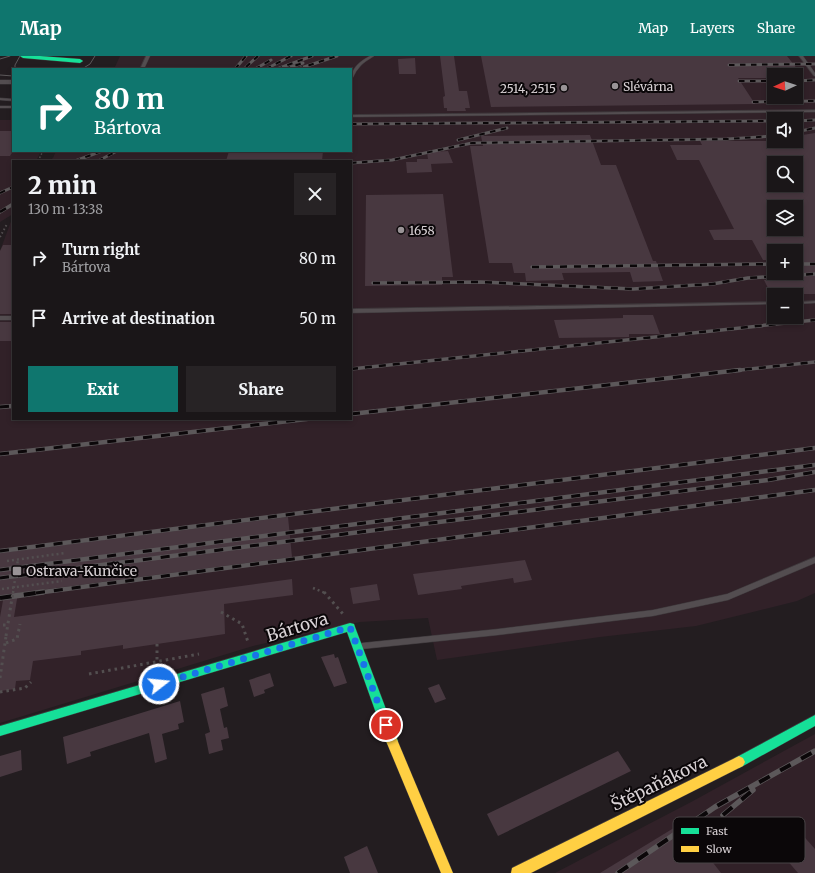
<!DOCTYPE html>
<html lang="en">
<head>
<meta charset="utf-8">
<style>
	body { margin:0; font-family:Merriweather,serif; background:#272325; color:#f1f3f6; height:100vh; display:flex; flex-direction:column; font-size:15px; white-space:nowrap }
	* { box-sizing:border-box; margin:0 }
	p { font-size:13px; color:#9f9fa2 }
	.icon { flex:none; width:22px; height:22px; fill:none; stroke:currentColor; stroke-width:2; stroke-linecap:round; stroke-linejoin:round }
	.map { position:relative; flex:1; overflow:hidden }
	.drawer { position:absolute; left:12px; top:104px; width:340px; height:260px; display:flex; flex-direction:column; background:#1a1618; border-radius:0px; box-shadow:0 2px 6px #0003,0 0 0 1px #383537 }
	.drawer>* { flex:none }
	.hud { position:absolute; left:12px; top:12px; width:340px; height:84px; border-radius:0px; box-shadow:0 2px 6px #0003,0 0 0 1px #383537; background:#0f766e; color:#fff; overflow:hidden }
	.needle { width:26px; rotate:267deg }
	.tools { position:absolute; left:767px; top:12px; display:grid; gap:8px }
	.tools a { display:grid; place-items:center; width:36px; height:36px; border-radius:0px; background:#1a1618; box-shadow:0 2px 6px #0003,0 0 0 1px #383537; font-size:20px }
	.pin { position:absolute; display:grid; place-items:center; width:34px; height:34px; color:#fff; margin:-17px; border:2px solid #fff; border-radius:50%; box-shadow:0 1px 4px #0007 }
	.me { position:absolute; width:44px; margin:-22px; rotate:74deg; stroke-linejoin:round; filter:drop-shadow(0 0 3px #0008) }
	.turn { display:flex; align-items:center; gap:14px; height:84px; padding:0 16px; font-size:18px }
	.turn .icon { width:52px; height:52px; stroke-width:2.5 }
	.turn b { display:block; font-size:28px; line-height:34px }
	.round { display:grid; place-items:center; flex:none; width:42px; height:42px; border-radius:0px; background:#272325 }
	.summary { display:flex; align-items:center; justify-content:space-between; height:68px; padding:0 16px }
	h1 { font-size:24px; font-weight:800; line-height:30px }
	.action { display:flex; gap:8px; margin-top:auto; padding:8px 16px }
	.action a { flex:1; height:46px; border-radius:0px; background:#0f766e; color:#fff; font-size:16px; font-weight:800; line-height:46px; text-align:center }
	.action a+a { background:#272325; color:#f1f3f6 }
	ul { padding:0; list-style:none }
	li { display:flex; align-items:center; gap:12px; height:60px; padding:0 16px }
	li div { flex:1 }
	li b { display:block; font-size:15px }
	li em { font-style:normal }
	header { display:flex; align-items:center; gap:24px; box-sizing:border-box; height:56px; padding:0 20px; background:#0f766e; color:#fff }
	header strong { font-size:19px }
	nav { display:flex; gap:22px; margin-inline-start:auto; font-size:14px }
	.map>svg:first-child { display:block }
	.built { fill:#312128; fill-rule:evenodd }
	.building { fill:#483840; fill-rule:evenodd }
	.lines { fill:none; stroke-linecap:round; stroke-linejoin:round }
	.lane-casing { stroke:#3d383b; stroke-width:1 }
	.street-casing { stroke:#3d383b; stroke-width:1 }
	.fast-casing { stroke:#3d383b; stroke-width:1 }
	.slow-casing { stroke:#3d383b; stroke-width:1 }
	.path-far3 { stroke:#534f50; stroke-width:1.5; stroke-dasharray:1.5 2; stroke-linecap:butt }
	.path-far2 { stroke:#534f50; stroke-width:2; stroke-dasharray:1.5 2.5; stroke-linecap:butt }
	.path-far1 { stroke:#534f50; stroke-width:2.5; stroke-dasharray:2 3; stroke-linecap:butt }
	.path { stroke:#534f50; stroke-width:3; stroke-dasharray:2.5 4; stroke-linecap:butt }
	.lane { fill:#534d50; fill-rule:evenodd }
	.street { fill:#534d50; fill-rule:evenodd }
	.fast { fill:#16e098; fill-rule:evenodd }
	.slow { fill:#ffcf43; fill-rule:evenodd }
	.tram { stroke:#5c585a; stroke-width:1 }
	.rail-far3-casing { stroke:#5c585a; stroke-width:3 }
	.rail-far2-casing { stroke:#5c585a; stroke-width:3.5 }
	.rail-far1-casing { stroke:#5c585a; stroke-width:4.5 }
	.rail-casing { stroke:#5c585a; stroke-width:5.5 }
	.rail-far3 { stroke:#0b0709; stroke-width:2; stroke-dasharray:5.5; stroke-linecap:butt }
	.rail-far2 { stroke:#0b0709; stroke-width:2.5; stroke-dasharray:7; stroke-linecap:butt }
	.rail-far1 { stroke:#0b0709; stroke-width:3; stroke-dasharray:9; stroke-linecap:butt }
	.rail { stroke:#0b0709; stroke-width:4; stroke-dasharray:12; stroke-linecap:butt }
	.path-bridge-far1 { stroke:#534f50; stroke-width:2.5; stroke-dasharray:2 3; stroke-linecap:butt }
	.path-bridge { stroke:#534f50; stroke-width:3; stroke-dasharray:2.5 4; stroke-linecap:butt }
	.route { stroke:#1a73e8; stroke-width:7; stroke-dasharray:0 12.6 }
	.poi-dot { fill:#999396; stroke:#0b0709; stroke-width:1.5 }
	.labels { text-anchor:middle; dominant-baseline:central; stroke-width:4; stroke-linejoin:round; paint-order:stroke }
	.far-poi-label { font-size:12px; fill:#d9d2d5; stroke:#0b0709; text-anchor:start }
	.poi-label { font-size:14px; fill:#d9d2d5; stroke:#0b0709; text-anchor:start }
	.near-street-label { font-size:17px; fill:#d9d2d5; stroke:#0b0709 }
	.key { fill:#0b0709; stroke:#494446; stroke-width:1 }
	.key-label { font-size:11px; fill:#d9d2d5 }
</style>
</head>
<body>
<header>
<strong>Map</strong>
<nav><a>Map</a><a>Layers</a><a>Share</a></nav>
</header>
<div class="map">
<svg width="815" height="817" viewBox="0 0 815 817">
	<rect width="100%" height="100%" fill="#231d20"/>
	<g class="built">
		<path d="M120 0H815V537L797 545 696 570 600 581 437 604 428 562 360 566 253 590 0 667V195L13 160V363H351V105H49L53 102 56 95H351V13H114ZM774 19H796V41H774ZM774 63H796V85H774ZM774 107H796V129H774ZM774 151H796V173H774ZM774 195H796V217H774ZM774 239H796V261H774Z"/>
		<path d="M0 64H13V95H41L36 105H13V158L0 166Z"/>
		<path d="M815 678V817H555L693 745Z"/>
	</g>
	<g class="building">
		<path d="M440 0H454L459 35H467L470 52H465L466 55H447V52H444L443 41 445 40Z"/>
		<path d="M481 0H787L802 19H774V22H738L755 48 491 51Z"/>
		<path d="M415 2 416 18H399L398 3Z"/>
		<path d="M0 75H13V95L10 100H0Z"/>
		<path d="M815 77V238H771L764 224H792L791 222H796V195H774V204H763L752 184H714L709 174 734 173 699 104H677L670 89H702L700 85H796V80ZM774 107H796V129H774ZM774 151H796V173H774Z"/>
		<path d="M590 79 601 109H616L653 205H656L663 225 633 226 630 216 562 217 564 224 526 225 525 217H514L512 207H489L470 90H483L481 80Z"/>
		<path d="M229 95H323L322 105H226Z"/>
		<path d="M448 95 453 107 431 108 432 116 407 117 406 106H417V103H428L427 96Z"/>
		<path d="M443 138 453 221H442V229L365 230 366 139Z"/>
		<path d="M3 189H13V258H0V195Z"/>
		<path d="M623 259H653L660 278H629V281L559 282 554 264 623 262Z"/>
		<rect x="0" y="266" width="13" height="19"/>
		<path d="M288 461 292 501 18 537 14 561 292 523 293 539 224 548 225 578 123 593V589L81 595V599L33 605 30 624 16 625 15 633 0 635V561L4 539H0V497Z"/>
		<path d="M525 504 532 524 514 527 513 522 461 530 462 533 418 539 413 518Z"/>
		<path d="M377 528 380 544 353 548 350 532Z"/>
		<path d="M334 598 335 602 338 601 347 627 334 631 321 601Z"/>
		<path d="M270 617 274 630 264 634 265 637 254 641 249 624Z"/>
		<path d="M439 628 446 643 435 647 428 632Z"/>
		<path d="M224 631 228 650 220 653 224 672 227 671 229 682 221 684 223 694 209 698 205 678 210 676 201 638Z"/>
		<path d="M180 645 184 666 178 668 179 673 162 678 167 703 155 707 149 677 90 696 91 700 67 708 63 681Z"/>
		<path d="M21 694 22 714 0 721V700Z"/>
		<path d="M618 695 631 715 498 780 487 758Z"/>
		<path d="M791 766 815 793V817H798L768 782Z"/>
		<path d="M682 767 721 817H600Z"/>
		<path d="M367 790 378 817H350L344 801Z"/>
	</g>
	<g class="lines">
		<g class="lane-casing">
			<g id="lane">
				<path d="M146 0H150L144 13H140Z"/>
				<path d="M370 0H374C368 4 362 7 358 13 355 16 354 21 351 24 351 12 360 5 370 0Z"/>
				<path d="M799 0H803L815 17V20H814Z"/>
				<path d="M0 42 13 43V45L0 44Z"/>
				<rect x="0" y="50" width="13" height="2"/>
				<path d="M815 54V56L351 61V59Z"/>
				<path d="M815 245V247L796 248V246Z"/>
				<path d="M774 246V248L351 257V253Z"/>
				<rect x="0" y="260" width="13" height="4"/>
				<path d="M815 501V507L728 544 653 560 498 579 362 593 359 592 358 590 359 588 362 587 498 573 653 554 727 538Z"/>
			</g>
		</g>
		<g class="street-casing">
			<rect id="street" x="0" y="24" width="13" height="4"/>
		</g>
		<g class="fast-casing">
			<g id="fast">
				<path d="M20 0H40L80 3 83 5 80 7 23 2Z"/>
				<path d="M350 567 354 568 355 571 398 685 396 689 392 690 388 689 386 685 347 576 0 680V670Z"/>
				<path d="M815 659V670L743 710 739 712 735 710 733 706 735 702Z"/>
			</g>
		</g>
		<g class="slow-casing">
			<g id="slow">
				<path d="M392 680 396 681 453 817H441L386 685 388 681Z"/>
				<path d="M739 700 743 702 745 706 743 710 531 817H511L512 812Z"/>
			</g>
		</g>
		<path class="path-far3" d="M38 105 43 95"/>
		<path class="path-far2" d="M0 181 7 168"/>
		<g class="path-far1">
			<path d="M7 505 65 497"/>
			<path d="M313 532 325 537"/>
			<path d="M2 533 62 525"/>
		</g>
		<g class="path">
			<path d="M324 536 343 558"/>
			<path d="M221 556 242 568 248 586"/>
			<path d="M3 569H7"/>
			<path d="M6 587 17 583 20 568"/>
			<path d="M157 588V613"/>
			<path d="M89 618 199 598"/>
			<path d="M0 622 6 580"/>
			<path d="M0 636 25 632 31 626"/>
		</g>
		<use href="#lane" class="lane"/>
		<use href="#street" class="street"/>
		<use href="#fast" class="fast"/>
		<use href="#slow" class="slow"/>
		<g class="tram">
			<path d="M0 3 10 0"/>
			<path d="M15 13V9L20 0"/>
			<path d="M82 13 90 8 95 0"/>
			<path d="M0 19 13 20"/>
		</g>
		<g class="rail-far3-casing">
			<g id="rail-far3">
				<path d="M729 9 815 8"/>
				<path d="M246 11 258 0"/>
				<path d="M235 13 246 0"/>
				<path d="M255 13 271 4"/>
				<path d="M266 13 291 0"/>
				<path d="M277 13 312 0"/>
				<path d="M285 13 303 7"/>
				<path d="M298 13 337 0"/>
				<path d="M739 25H774"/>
				<path d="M796 25 815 24"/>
				<path d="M753 46 815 45"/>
				<path d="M796 65 815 64"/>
				<path d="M351 68 774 65"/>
				<path d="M796 76 815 72"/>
				<path d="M458 84 507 72"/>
				<path d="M75 105 102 95"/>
				<path d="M98 105 117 95"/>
				<path d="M351 107 392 104 472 87 727 83 774 80"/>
				<path d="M0 137 13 131"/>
			</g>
		</g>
		<g class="rail-far2-casing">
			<g id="rail-far2">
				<path d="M0 156 13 148"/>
				<path d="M796 208H815"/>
				<path d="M532 211 774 208"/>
				<path d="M373 227 481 226 633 233 712 228 748 222 815 218"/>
				<path d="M351 313 815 264"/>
				<path d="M731 315 815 306"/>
			</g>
		</g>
		<g class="rail-far1-casing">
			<g id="rail-far1">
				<path d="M0 351 13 350"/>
				<path d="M351 358 740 314"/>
				<path d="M0 398 307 363"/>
				<path d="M0 495 815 392"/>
				<path d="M0 514 815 409"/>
				<path d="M0 522 768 424 815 416"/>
				<path d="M36 537 815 434"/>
			</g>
		</g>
		<g class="rail-casing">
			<g id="rail">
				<path d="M0 542 43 536"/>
				<path d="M723 759 753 734"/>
				<path d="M618 817 715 751 815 695"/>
			</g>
		</g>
		<use href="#rail-far3" class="rail-far3"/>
		<use href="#rail-far2" class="rail-far2"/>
		<use href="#rail-far1" class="rail-far1"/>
		<use href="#rail" class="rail"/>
		<path class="path-bridge-far1" d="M13 537 18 503"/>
		<path class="path-bridge" d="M6 580 13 536"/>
	</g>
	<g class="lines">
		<path class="route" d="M159 628 350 571 386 669"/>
	</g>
	<g class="poi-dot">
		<circle cx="615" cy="30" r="4"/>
		<circle cx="564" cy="32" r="4"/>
		<circle cx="401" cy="174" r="4"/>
		<rect x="12" y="510" width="10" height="10" rx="2"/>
	</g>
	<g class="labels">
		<g class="far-poi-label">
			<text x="623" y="30">Slévárna</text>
			<text x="556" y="32" text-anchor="end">2514, 2515</text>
			<text x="409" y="174">1658</text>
		</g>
		<g class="poi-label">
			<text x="26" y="515">Ostrava-Kunčice</text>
		</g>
		<g class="near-street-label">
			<text transform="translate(297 571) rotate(-17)">Bártova</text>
			<text transform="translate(659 727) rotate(-26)">Štěpaňákova</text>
		</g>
	</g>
	<rect x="673" y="761" width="132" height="46" rx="6" class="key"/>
	<rect x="681" y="772" width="18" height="6" fill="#16e098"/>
	<rect x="681" y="790" width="18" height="6" fill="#ffcf43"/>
	<g class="key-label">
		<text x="706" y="779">Fast</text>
		<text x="706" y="797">Slow</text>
	</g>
</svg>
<div class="tools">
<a><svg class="needle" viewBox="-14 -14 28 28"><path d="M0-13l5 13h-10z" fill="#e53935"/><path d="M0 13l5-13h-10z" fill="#9f9fa2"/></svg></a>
<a><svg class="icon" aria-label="sound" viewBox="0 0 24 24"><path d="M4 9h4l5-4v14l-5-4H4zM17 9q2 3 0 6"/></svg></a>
<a><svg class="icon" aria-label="search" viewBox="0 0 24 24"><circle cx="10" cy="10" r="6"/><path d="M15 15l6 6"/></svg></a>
<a><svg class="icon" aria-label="layers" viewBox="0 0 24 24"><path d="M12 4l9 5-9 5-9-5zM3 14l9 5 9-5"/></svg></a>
<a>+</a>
<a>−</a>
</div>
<div class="pin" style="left:386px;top:669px;background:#d93025"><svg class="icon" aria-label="arrive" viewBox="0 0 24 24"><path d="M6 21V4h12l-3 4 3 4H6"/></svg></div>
<svg class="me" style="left:159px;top:628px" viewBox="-20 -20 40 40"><circle r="17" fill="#1a73e8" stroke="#fff" stroke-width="3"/><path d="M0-11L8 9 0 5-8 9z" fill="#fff"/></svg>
<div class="hud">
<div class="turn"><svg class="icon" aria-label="right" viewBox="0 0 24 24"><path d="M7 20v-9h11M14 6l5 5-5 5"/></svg><div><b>80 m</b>Bártova</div></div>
</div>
<section class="drawer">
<div class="summary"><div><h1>2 min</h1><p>130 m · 13:38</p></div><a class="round"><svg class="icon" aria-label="close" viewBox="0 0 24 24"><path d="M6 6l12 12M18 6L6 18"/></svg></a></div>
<ul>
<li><svg class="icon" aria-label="right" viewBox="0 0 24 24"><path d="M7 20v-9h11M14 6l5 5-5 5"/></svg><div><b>Turn right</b><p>Bártova</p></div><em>80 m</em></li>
<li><svg class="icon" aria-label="arrive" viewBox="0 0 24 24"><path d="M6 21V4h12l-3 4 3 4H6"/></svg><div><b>Arrive at destination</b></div><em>50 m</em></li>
</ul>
<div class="action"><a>Exit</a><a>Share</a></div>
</section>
</div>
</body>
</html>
